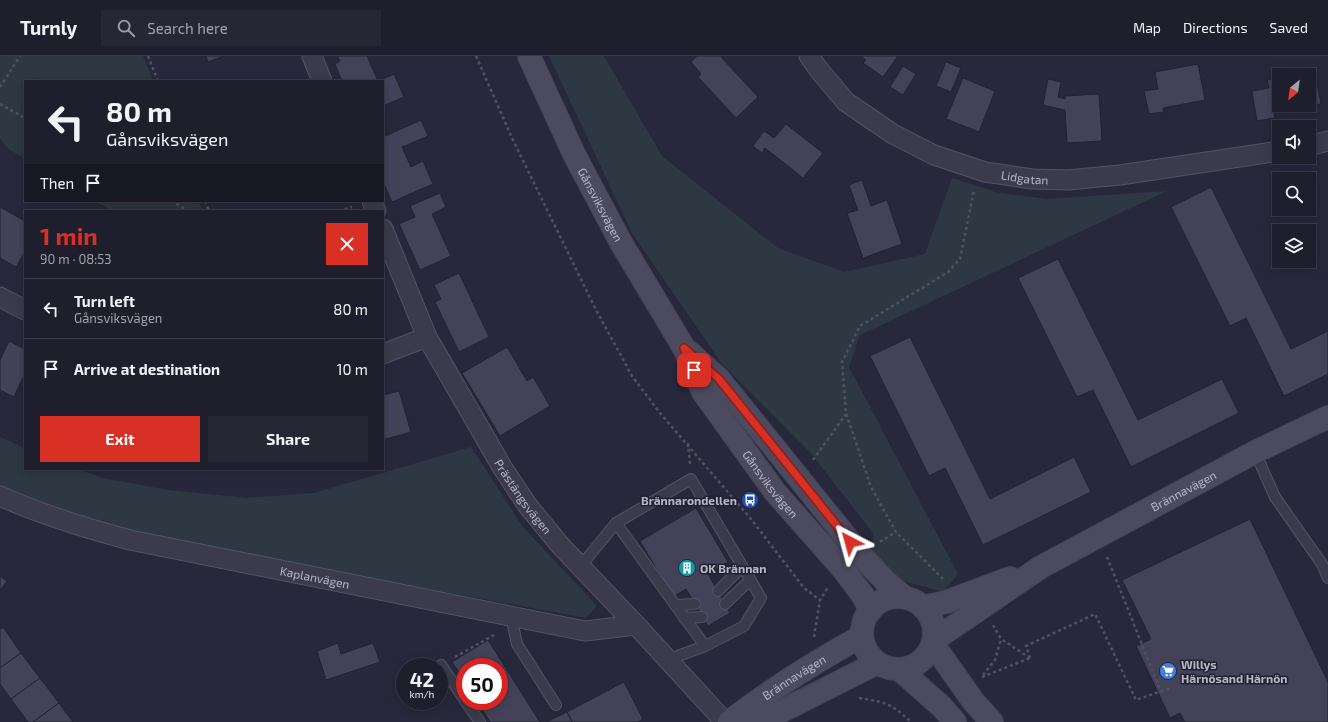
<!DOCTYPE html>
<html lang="en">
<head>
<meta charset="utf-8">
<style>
	body { margin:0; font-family:"Exo 2",sans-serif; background:#262735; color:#f1f3f6; height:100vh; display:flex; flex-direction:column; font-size:15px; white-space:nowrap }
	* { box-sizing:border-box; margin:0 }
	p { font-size:13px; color:#a1a2aa }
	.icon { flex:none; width:22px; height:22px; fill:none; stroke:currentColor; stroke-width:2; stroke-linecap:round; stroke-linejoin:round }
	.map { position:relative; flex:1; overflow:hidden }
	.drawer { position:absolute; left:24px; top:154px; width:360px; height:260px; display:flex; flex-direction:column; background:#1e1e2d; border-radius:0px; box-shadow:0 2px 10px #0003,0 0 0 1px #3c3c49 }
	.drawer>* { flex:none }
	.top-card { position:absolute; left:24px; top:24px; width:360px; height:122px; border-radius:0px; box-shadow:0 2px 10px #0003,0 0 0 1px #3c3c49; background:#1e1e2d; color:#f1f3f6; overflow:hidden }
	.needle { width:26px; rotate:209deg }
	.buttons { position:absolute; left:1272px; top:12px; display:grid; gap:8px }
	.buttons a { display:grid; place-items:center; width:44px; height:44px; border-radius:0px; background:#1e1e2d; box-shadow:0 2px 10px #0003,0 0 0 1px #3c3c49; font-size:20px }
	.speed { position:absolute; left:396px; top:602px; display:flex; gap:8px; font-size:20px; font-weight:700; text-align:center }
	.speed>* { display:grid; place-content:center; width:52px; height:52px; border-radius:50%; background:#1e1e2d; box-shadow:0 2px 10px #0003,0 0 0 1px #3c3c49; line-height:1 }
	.speed small { font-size:10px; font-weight:400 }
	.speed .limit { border:6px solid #d22; background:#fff; color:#111 }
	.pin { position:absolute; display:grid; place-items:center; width:34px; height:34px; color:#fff; margin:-17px; border-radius:8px; box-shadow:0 2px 6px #0006 }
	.me { position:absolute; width:44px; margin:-22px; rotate:321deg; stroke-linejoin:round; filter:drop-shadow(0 0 3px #0008) }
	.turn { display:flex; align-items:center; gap:14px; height:84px; padding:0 16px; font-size:18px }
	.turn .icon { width:52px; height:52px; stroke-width:2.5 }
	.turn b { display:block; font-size:28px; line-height:34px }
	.then { display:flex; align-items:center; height:38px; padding:0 16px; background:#0003; gap:8px; font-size:15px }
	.round { display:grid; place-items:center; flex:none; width:42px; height:42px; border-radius:0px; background:#262735 }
	.head { display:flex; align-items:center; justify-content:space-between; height:68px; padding:0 16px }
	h1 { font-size:24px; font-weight:700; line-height:30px; color:#d93025 }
	.primary-button { display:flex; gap:8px; margin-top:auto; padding:8px 16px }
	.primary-button a { flex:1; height:46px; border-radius:0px; background:#d93025; color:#fff; font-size:16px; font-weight:700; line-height:46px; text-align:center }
	.primary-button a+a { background:#262735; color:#f1f3f6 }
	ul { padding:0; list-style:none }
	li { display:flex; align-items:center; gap:12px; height:60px; padding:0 16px; border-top:1px solid #3c3c49 }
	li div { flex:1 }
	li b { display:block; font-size:15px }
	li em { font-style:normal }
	header { display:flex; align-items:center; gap:24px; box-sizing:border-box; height:56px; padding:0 20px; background:#1e1e2d; border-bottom:1px solid #3c3c49 }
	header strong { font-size:19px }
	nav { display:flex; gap:22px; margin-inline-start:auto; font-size:14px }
	.search { width:280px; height:36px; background:#262735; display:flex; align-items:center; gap:10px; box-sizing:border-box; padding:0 14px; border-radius:0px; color:#a1a2aa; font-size:15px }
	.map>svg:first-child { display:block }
	.green { fill:#2e3842 }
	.building { fill:#434259; stroke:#232233 }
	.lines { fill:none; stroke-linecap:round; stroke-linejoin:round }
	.lane-casing { stroke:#545364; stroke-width:12 }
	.street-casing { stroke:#545364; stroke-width:21 }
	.secondary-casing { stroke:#464455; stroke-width:24 }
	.path { stroke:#4c545e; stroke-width:2.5; stroke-dasharray:3 3; stroke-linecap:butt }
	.lane { stroke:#3c3b4c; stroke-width:10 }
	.street { stroke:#3c3b4c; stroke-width:19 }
	.secondary { stroke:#4c4a5f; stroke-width:22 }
	.route-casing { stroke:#8d1f18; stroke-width:10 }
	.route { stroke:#d93025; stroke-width:7 }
	.labels { text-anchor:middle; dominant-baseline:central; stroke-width:3; stroke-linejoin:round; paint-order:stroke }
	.street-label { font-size:12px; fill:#b9b7c7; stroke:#212031 }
	.poi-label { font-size:12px; font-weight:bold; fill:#b9b7c7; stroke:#212031; text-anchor:start }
</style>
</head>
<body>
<header>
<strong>Turnly</strong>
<div class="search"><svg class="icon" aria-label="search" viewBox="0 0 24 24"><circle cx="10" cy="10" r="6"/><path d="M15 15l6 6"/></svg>Search here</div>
<nav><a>Map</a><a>Directions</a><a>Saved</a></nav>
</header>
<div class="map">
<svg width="1328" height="666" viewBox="0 0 1328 666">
	<rect width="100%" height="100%" fill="#28283c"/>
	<g class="green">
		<path d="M0 0H143L153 25H25V103L7 92 0 82Z"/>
		<path d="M549 0H604L662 100 778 192 844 216 925 198 952 122 1000 137 1047 143 1167 135 860 279 849 311 958 518 943 536 904 525 872 500 873 477 810 396 722 308 632 177Z"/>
		<path d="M94 145H199L203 155H113Z"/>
		<path d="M0 381 25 392V413H78L103 422 168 434 247 442 314 437 471 391 523 471 597 550 586 562 160 483 54 455 0 431Z"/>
	</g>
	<g class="building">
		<path d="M206 0H224L208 6Z"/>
		<path d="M337 0H367L378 25 394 18 404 41 383 50V25H342L335 8 340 5Z"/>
		<path d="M697 0H722L721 1 758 41 736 62 698 21 701 18 691 6Z"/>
		<path d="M861 0H898L883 21 863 7 866 4Z"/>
		<path d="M946 6 961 12 951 36 936 30Z"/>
		<path d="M1198 8 1205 44 1163 52 1164 56 1149 58 1144 35 1158 33 1155 16Z"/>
		<path d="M903 10 916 18 903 39 890 31Z"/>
		<path d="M1315 16 1321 48 1274 56 1275 62 1257 65 1252 35 1269 32 1267 24 1279 22V49H1309V19H1297Z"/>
		<path d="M963 22 995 35 979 76 946 63Z"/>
		<path d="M1048 23 1061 26 1058 41 1065 43V40L1099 38 1102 85 1067 87 1065 54 1043 49Z"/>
		<path d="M421 64 428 80 402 91 411 111 423 105 433 128 392 146 383 126V81Z"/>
		<path d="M786 68 823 97 803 122 765 92 762 97 753 90 764 75 774 82Z"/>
		<path d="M862 124 871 150 887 144 902 188 863 202 847 157 858 154 849 129Z"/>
		<path d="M1211 131 1291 293 1328 275V318L1284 340 1246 262 1230 270 1171 151Z"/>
		<path d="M440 137 446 151 432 158 451 200 420 214 399 168 415 161 410 150Z"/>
		<path d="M0 151 25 165V196L16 211 0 202Z"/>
		<path d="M1058 203 1138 364 1222 323 1239 357 1131 411 1093 334 1077 341 1018 222Z"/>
		<path d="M459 217 489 281 459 296 435 246 441 243 434 229Z"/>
		<path d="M910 281 990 443 1074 401 1091 436 983 489 945 412 929 420 870 300Z"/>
		<path d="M9 285 25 293V317L14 341 0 334V304Z"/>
		<path d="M507 291 527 325 533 321 550 350 500 380 462 317Z"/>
		<path d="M399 335 411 376 383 384V339Z"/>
		<path d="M696 452 728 506 708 518 730 557 708 570 686 533 673 541 640 485Z"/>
		<path d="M1250 463 1328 626V666H1185L1180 657 1170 662 1136 590 1151 583 1122 524Z"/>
		<path d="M0 520 7 525 0 535Z"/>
		<path d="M3 571 21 597 0 612V574Z"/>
		<path d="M488 584 540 666H490L477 645H499V611H465V626L452 606Z"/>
		<path d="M338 587 341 598 373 587 380 606 326 624 317 595Z"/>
		<path d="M21 597 40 622 11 643 0 628V612Z"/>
		<path d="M40 622 59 647 33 666H28L11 643Z"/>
		<path d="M624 626 643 663 638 666H572L567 656Z"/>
		<path d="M59 647 73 666H33Z"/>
		<path d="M567 656 572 666H546Z"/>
	</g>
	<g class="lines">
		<g class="lane-casing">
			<g id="lane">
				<path d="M1255 396 1275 441 1322 508 1328 522"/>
				<path d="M616 467 705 590"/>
				<path d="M580 511 616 467 691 423 761 542 744 570 705 590 678 600 671 607"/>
				<path d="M718 535 742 511"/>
				<path d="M725 548 750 524"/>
				<path d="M675 549 695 548"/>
				<path d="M511 560 517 588 556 649"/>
				<path d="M684 562 702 561"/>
				<path d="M441 609 465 644"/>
				<path d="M465 645 480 666"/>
			</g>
		</g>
		<g class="street-casing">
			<g id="street">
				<path d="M312 0 322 25"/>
				<path id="s1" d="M809 0 819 14 846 46 893 78 934 99 985 116 1032 123 1068 124 1120 119 1279 95"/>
				<path d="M1309 90 1328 85"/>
				<path d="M372 145 376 155"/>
				<path id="s2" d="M383 173 427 281 502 411 528 450 560 489 636 569 725 666"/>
				<path d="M0 241 25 254"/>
				<path d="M383 298 427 281"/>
				<path id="s3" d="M0 440C42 459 85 472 130 484L585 575 636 569"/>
			</g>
		</g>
		<g class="secondary-casing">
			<g id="secondary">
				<path id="s4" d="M529 0 574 98 620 185 684 292 703 336 775 436 843 513 864 541 870 555"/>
				<path d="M689 296 719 323 859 497 885 525 904 541"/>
				<circle cx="898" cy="577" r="36"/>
				<path d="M924 551 946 546 1010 522"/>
				<path id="s5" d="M934 584 1041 511 1255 396 1328 361"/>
				<path d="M933 588 973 645 992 666"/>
				<path d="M899 613 942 651 955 666"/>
				<path id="s6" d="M729 666C771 633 815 606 862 580"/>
				<path d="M736 666 774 659 877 607"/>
			</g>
		</g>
		<g class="path">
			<path d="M148 0 158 25"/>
			<path d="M476 0 513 84 595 252 632 320 660 357 751 463 804 532 820 544"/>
			<path d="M0 31 20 0"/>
			<path d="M0 48 25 62"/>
			<path d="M171 145 189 155"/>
			<path d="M205 145 209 155"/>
			<path d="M339 155 352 151"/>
			<path d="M688 387 690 408"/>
			<path d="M813 404 846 358"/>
			<path d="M880 486 896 476"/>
			<path d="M1107 501 1161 636"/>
			<path d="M943 523 896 476 871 431 846 357 842 306 860 270 948 216 960 203 974 134"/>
			<path d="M993 569 1001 583 1030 602"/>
			<path d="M814 581 820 544 828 531"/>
			<path d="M455 601 494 579"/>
			<path d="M1030 602 1026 590 1095 558 1136 644 1170 632"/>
			<path d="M983 619 995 604 1001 583"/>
			<path d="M982 621 1030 602"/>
			<path d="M859 642C885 646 891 647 911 666"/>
		</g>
		<use href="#lane" class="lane"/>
		<use href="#street" class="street"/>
		<use href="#secondary" class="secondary"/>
	</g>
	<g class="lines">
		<g class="route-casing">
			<path id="route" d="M694 314 684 292 719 323 850 486"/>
		</g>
		<use href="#route" class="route"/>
	</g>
	<defs>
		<g id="bus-disc" transform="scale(0.9)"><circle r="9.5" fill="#1a4fb4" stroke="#212031"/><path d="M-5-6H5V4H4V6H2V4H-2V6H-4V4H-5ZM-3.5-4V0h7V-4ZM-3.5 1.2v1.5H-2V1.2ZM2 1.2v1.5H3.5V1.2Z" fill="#fff"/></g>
		<g id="building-disc" transform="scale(0.9)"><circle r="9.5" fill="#0f9aa8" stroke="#212031"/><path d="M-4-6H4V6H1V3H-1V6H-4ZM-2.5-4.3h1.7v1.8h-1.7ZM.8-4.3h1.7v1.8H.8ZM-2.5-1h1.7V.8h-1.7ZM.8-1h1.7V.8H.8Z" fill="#fff"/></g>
		<g id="supermarket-disc" transform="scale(0.9)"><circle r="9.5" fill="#3f7fe0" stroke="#212031"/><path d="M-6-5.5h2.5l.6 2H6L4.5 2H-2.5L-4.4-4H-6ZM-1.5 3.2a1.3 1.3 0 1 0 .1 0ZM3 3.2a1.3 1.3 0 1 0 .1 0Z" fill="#fff"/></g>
	</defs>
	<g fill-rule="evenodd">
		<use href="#bus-disc" x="750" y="444"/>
		<use href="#building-disc" x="687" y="512"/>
		<use href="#supermarket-disc" x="1168" y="615"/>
	</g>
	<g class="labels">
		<g class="street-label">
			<text stroke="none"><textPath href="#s1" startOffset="256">Lidgatan</textPath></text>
			<text stroke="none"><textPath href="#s4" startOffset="165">Gånsviksvägen</textPath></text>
			<text stroke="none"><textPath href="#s4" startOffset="493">Gånsviksvägen</textPath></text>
			<text stroke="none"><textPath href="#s5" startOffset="291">Brännavägen</textPath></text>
			<text stroke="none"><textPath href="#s2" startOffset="303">Prästängsvägen</textPath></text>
			<text stroke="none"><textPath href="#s3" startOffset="326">Kaplanvägen</textPath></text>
			<text stroke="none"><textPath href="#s6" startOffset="79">Brännavägen</textPath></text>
		</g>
		<g class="poi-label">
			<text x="737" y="444" text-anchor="end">Brännarondellen</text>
			<text x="700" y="512">OK Brännan</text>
			<text x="1181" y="608">Willys<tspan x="1181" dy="14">Härnösand Härnön</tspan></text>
		</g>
	</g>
</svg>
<div class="buttons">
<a><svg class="needle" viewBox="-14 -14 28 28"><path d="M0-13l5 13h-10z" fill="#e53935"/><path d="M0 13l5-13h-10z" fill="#a1a2aa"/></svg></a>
<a><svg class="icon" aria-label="sound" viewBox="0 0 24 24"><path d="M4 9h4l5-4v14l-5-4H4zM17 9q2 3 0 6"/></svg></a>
<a><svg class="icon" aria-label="search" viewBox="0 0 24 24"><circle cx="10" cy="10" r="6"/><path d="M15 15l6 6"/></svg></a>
<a><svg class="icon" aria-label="layers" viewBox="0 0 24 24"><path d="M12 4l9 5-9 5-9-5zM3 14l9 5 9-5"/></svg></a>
</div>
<div class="speed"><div>42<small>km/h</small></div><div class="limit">50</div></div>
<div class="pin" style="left:694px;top:314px;background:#d93025"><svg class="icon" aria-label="arrive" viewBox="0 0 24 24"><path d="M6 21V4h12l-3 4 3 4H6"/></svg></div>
<svg class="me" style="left:850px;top:486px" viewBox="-20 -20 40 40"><path d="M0-17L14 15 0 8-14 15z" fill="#d93025" stroke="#fff" stroke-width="4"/></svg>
<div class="top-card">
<div class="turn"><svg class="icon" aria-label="left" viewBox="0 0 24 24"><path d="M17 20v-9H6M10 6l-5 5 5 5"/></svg><div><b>80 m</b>Gånsviksvägen</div></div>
<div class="then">Then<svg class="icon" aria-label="arrive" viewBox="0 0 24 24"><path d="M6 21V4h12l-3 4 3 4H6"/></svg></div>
</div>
<section class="drawer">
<div class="head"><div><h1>1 min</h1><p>90 m · 08:53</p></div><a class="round" style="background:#d93025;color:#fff"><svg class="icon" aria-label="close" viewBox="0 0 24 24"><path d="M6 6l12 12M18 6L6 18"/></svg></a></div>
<ul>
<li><svg class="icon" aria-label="left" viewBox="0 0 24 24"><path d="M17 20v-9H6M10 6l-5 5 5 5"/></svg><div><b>Turn left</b><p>Gånsviksvägen</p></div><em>80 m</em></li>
<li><svg class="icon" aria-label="arrive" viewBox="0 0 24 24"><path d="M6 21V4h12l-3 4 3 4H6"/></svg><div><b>Arrive at destination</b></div><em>10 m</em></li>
</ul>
<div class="primary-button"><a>Exit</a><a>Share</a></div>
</section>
</div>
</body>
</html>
